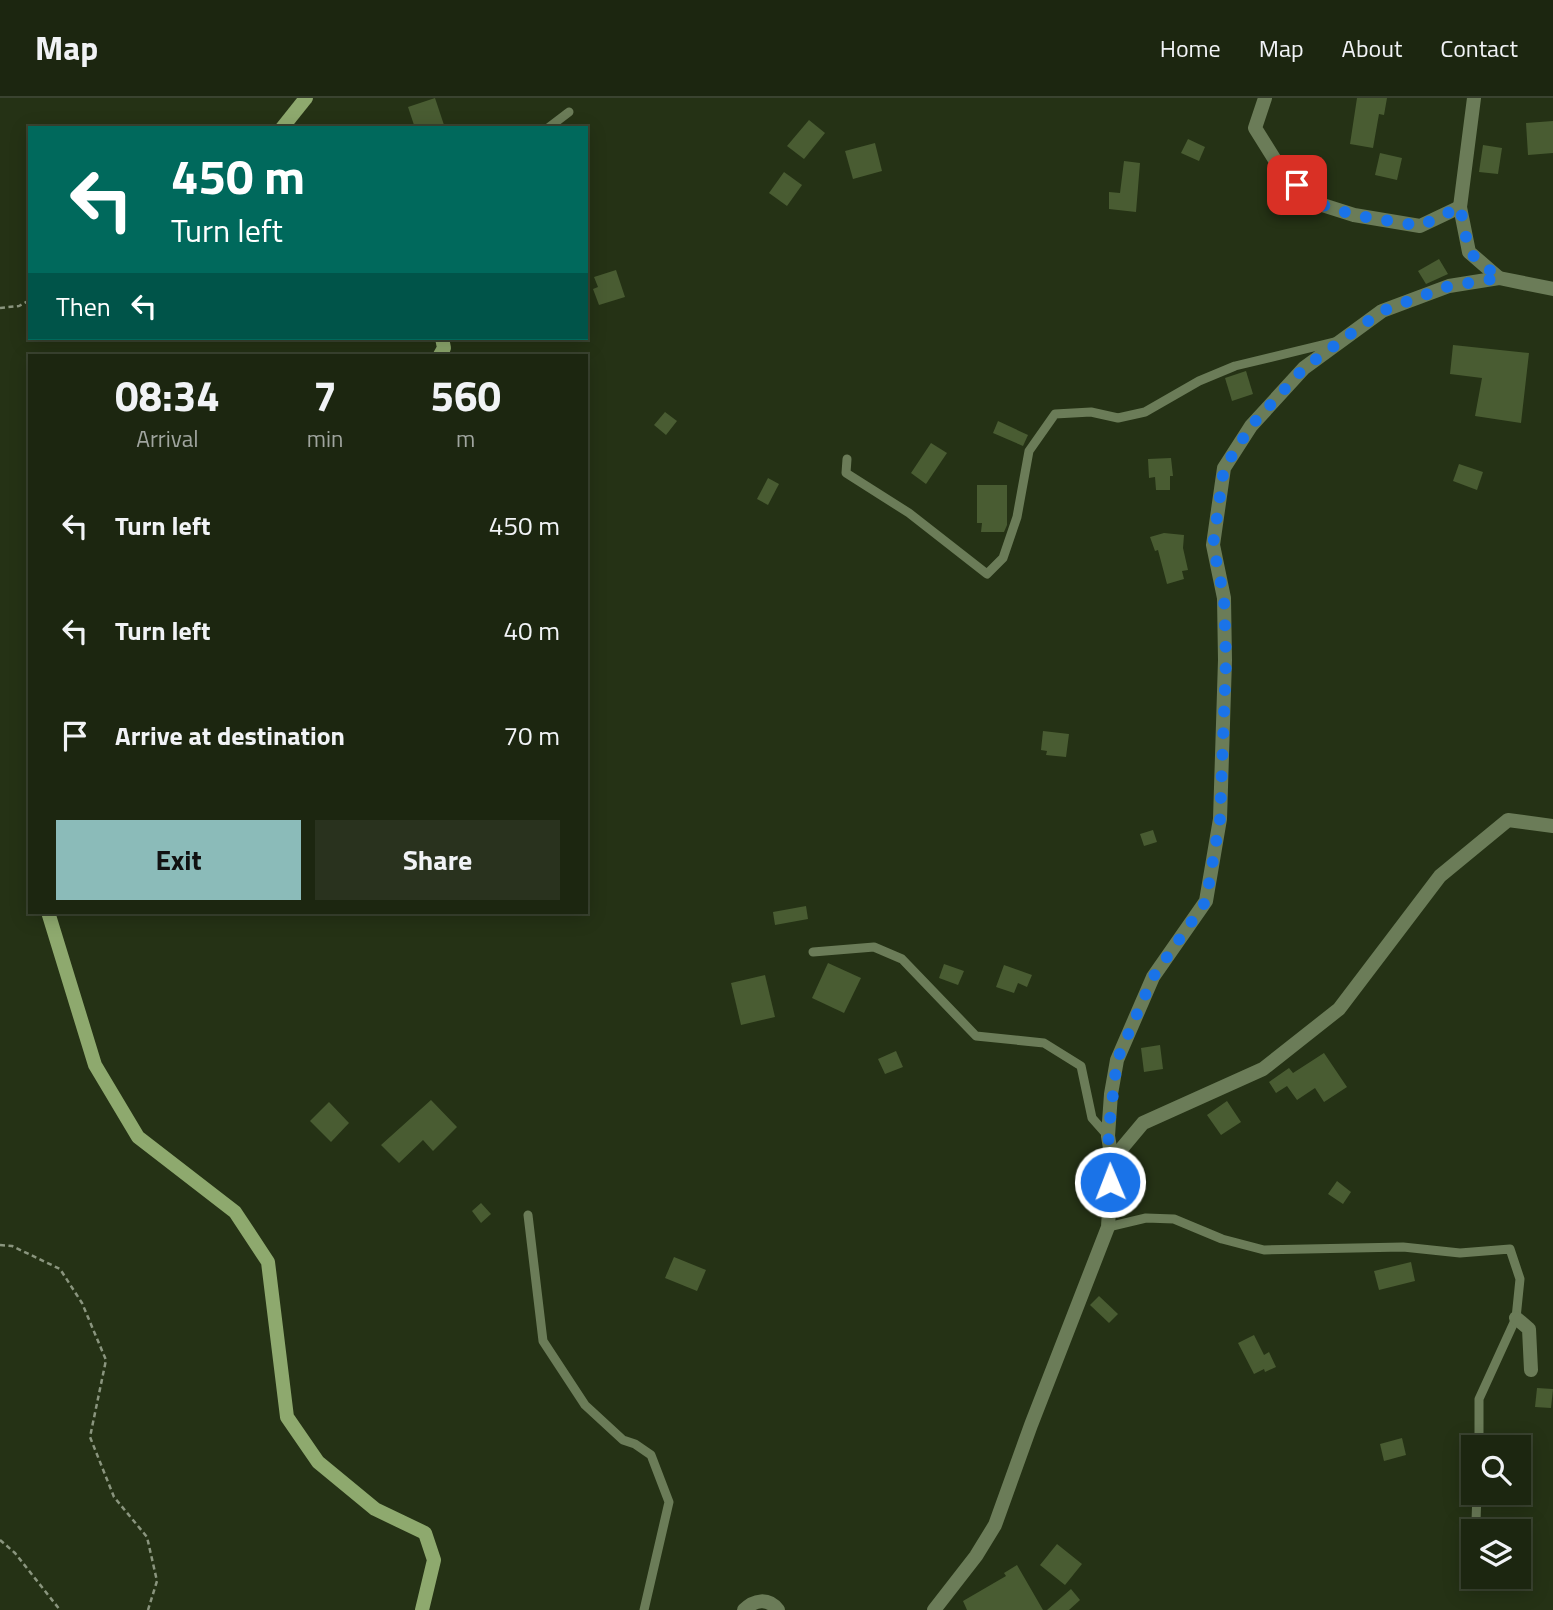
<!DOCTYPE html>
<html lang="en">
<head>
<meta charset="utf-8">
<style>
	body { margin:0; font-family:"Titillium Web",sans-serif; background:#29321e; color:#f1f3f6; height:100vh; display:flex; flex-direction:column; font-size:26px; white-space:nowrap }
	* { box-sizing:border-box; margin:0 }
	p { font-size:23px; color:#a0a59f }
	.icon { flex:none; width:38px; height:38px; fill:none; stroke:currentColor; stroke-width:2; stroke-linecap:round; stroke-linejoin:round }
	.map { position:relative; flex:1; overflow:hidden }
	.side { position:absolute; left:28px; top:256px; width:560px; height:560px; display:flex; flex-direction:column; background:#1c2610; border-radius:0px; box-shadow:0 4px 18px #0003,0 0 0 2px #3a4330 }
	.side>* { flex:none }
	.banner { position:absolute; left:28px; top:28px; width:560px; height:214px; border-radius:0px; box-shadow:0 4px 18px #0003,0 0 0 2px #3a4330; background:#00695c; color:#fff; overflow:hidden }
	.controls { position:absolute; left:1461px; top:1337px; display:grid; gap:14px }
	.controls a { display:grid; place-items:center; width:70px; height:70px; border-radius:0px; background:#1c2610; box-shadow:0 4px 18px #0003,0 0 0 2px #3a4330; font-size:35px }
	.pin { position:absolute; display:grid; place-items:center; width:60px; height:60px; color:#fff; margin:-30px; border-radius:14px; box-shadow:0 4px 10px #0006 }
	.me { position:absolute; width:77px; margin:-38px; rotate:359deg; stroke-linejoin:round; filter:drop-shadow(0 0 5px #0008) }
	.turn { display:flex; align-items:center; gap:24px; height:147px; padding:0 28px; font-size:32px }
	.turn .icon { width:91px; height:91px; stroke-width:2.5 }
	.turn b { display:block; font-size:49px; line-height:60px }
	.then { display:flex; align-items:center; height:66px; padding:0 28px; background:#0003; gap:14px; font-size:26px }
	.eta { display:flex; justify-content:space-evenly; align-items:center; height:119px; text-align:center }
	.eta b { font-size:42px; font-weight:700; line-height:49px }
	.action { display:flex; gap:14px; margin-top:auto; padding:14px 28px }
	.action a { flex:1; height:80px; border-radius:0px; background:#8bbbb9; color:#111; font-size:28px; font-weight:700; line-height:80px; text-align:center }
	.action a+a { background:#29321e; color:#f1f3f6 }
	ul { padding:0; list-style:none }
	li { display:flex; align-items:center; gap:21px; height:105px; padding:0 28px }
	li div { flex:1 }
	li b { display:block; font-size:26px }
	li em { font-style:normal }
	header { display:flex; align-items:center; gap:42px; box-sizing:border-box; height:98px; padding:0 35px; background:#1c2610; border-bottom:2px solid #3a4330 }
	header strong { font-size:33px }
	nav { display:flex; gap:38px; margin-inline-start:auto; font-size:24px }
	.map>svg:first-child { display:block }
	.building { fill:#495c32 }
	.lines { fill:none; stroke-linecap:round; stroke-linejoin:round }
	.path { stroke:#8a957e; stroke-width:2.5; stroke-dasharray:5 3.5; stroke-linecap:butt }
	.lane { stroke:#6b7c58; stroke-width:9 }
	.street { stroke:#6b7c58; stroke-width:14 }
	.secondary { stroke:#8ea96e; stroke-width:14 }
	.route { stroke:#1a73e8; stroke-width:12; stroke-dasharray:0 21.6 }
</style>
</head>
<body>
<header>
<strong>Map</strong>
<nav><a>Home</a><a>Map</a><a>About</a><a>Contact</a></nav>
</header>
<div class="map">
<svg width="1553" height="1512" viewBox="0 0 1553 1512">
	<rect width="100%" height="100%" fill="#253215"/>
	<g class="building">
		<path d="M435 0 445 30H415L408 9Z"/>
		<path d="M1357 0H1387L1384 17 1379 16 1373 50 1350 46Z"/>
		<path d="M809 22 825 35 804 61 787 48Z"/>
		<path d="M1553 23V55L1528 57 1526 25Z"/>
		<path d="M1188 41 1205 49 1199 63 1181 55Z"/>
		<path d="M875 45 882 73 853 81 845 53Z"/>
		<path d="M1483 47 1502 50 1498 76 1479 74Z"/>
		<path d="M1380 55 1402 60 1397 82 1375 77Z"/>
		<path d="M1124 63 1140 65 1136 114 1109 111V94L1120 95Z"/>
		<path d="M784 74 802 87 787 108 769 95Z"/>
		<path d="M1439 161 1448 176 1426 186 1418 173Z"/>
		<path d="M616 172 625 199 599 207 593 191 598 189 594 179Z"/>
		<path d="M1453 247 1529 255 1521 325 1475 318 1482 280 1450 276Z"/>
		<path d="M1246 273 1253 296 1232 303 1225 280Z"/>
		<path d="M665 314 677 323 666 337 654 327Z"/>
		<path d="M998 323 1028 337 1023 348 993 335Z"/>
		<path d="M931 345 947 355 926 386 911 375Z"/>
		<path d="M1171 360 1173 378H1170V392H1156L1155 379 1149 380 1148 361Z"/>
		<path d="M1459 366 1483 374 1477 392 1453 383Z"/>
		<path d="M768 380 779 386 768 407 757 401Z"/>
		<path d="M977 387H1007V427L1004 434H981L982 425H977Z"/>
		<path d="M1164 435 1184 437 1183 450 1188 472 1182 473 1184 481 1167 486 1158 452 1155 453 1150 439Z"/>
		<path d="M1043 633 1069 636 1066 659 1046 657 1047 653 1041 652Z"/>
		<path d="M1153 732 1157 744 1144 748 1140 736Z"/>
		<path d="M806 808 808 821 775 827 773 814Z"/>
		<path d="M828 865 861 880 844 915 812 900Z"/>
		<path d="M944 866 964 873 958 887 939 880Z"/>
		<path d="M1004 867 1032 877 1027 889 1018 885 1014 895 996 889Z"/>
		<path d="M765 877 775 919 741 927 731 885Z"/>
		<path d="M1160 947 1163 971 1144 974 1141 950Z"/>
		<path d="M896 953 903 969 885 976 878 961Z"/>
		<path d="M1324 955 1347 989 1324 1004 1315 990 1297 1002 1287 988 1276 995 1269 984 1289 970 1293 975Z"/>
		<path d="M431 1002 457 1029 433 1053 423 1042 399 1065 381 1047Z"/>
		<path d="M1227 1003 1241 1024 1221 1037 1207 1017Z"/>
		<path d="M329 1004 349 1025 331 1044 310 1023Z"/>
		<path d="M1337 1083 1351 1094 1343 1106 1328 1096Z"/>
		<path d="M481 1105 491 1116 481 1125 472 1113Z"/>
		<path d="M674 1159 706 1172 697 1193 665 1180Z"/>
		<path d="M1411 1164 1415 1183 1379 1192 1374 1173Z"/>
		<path d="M1099 1198 1118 1216 1109 1225 1090 1207Z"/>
		<path d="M1254 1237 1264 1257 1269 1254 1276 1269 1265 1274 1264 1271 1254 1276 1238 1245Z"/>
		<path d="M1537 1290 1553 1291 1551 1310 1535 1309Z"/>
		<path d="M1402 1340 1406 1357 1384 1363 1380 1346Z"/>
		<path d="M1057 1446 1082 1466 1065 1487 1040 1467Z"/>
		<path d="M1017 1467 1043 1512H967L963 1503 1006 1478 1004 1475Z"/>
		<path d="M1071 1491 1080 1502 1069 1512H1047Z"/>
	</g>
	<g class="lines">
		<g class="path">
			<path d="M0 210 19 208 30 202"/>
			<path d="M0 1147 12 1148 60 1171 82 1205 106 1262 90 1339 114 1399 147 1439 157 1483 148 1512"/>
			<path d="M0 1442 15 1455 60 1512"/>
		</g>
		<g class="lane">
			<path d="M548 30 569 14"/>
			<path d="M847 361 846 375 909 415 987 476 1003 460 1017 419 1029 353 1055 316 1091 314 1118 320 1145 314 1199 283 1235 268 1334 244"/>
			<path d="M813 854 874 849 902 861 976 938 1044 945 1081 968 1092 1020 1108 1038"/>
			<path d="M528 1117 543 1243 585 1307 623 1342 635 1346 651 1357 669 1404 644 1512"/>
			<path d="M1108 1129 1146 1120 1174 1121 1222 1141 1264 1152 1403 1149 1460 1155 1510 1151 1520 1181 1516 1220 1479 1301V1349"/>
			<path d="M1476 1423 1477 1395"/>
		</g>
		<g class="street">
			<path d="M1265 0 1255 30 1280 70 1313 104 1354 117 1420 128 1460 109"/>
			<path d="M1474 0 1460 109 1469 154 1499 180"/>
			<path d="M1112 1062 1108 1038 1111 996 1117 962 1153 879 1206 803 1220 721 1225 562 1224 500 1213 447 1224 370 1251 328 1304 270 1382 213 1449 188 1499 180 1553 191"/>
			<path d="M1516 1220 1529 1231 1531 1272"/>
			<path d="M744 1512C754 1502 768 1499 778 1512"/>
			<path d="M934 1512 976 1458 995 1427 1031 1327 1108 1129 1112 1062 1143 1025 1263 971 1339 911 1440 778 1508 722 1553 728"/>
		</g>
		<g class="secondary">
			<path d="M282 30 306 0"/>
			<path d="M440 257 444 250 442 240"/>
			<path d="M48 814 95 967 138 1039 235 1114 268 1164 287 1319 318 1364 375 1411 425 1435 434 1462 422 1512"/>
		</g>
	</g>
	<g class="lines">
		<path class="route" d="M1110 1084 1112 1062 1108 1038 1117 962 1153 879 1206 803 1220 721 1226 562 1224 500 1213 447 1224 370 1251 328 1304 270 1382 213 1449 188 1499 180 1469 154 1460 109 1420 128 1354 117 1333 110 1313 104 1297 87"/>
	</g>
</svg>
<div class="controls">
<a><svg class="icon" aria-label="search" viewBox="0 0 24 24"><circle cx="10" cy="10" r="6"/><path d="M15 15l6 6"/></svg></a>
<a><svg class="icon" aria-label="layers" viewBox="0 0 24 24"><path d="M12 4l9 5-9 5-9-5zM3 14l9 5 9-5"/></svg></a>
</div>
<div class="pin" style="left:1297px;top:87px;background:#d93025"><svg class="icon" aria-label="arrive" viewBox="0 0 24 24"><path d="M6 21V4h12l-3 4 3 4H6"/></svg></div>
<svg class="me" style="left:1110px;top:1084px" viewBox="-20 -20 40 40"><circle r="17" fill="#1a73e8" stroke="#fff" stroke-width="3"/><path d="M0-11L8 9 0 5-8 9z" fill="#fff"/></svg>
<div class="banner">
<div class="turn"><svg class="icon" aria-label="left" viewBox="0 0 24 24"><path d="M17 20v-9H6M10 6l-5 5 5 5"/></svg><div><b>450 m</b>Turn left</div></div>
<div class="then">Then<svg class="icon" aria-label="left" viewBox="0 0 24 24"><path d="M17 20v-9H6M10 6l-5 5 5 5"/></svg></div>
</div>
<section class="side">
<div class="eta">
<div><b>08:34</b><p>Arrival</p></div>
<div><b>7</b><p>min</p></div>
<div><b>560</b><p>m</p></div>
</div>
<ul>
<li><svg class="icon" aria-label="left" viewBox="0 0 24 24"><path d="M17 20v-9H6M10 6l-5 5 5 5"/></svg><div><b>Turn left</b></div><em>450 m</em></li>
<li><svg class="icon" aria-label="left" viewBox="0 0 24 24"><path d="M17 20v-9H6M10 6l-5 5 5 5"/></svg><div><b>Turn left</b></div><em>40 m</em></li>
<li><svg class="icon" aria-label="arrive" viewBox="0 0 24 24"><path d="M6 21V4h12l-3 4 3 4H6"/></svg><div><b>Arrive at destination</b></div><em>70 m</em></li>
</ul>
<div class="action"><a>Exit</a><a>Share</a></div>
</section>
</div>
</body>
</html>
